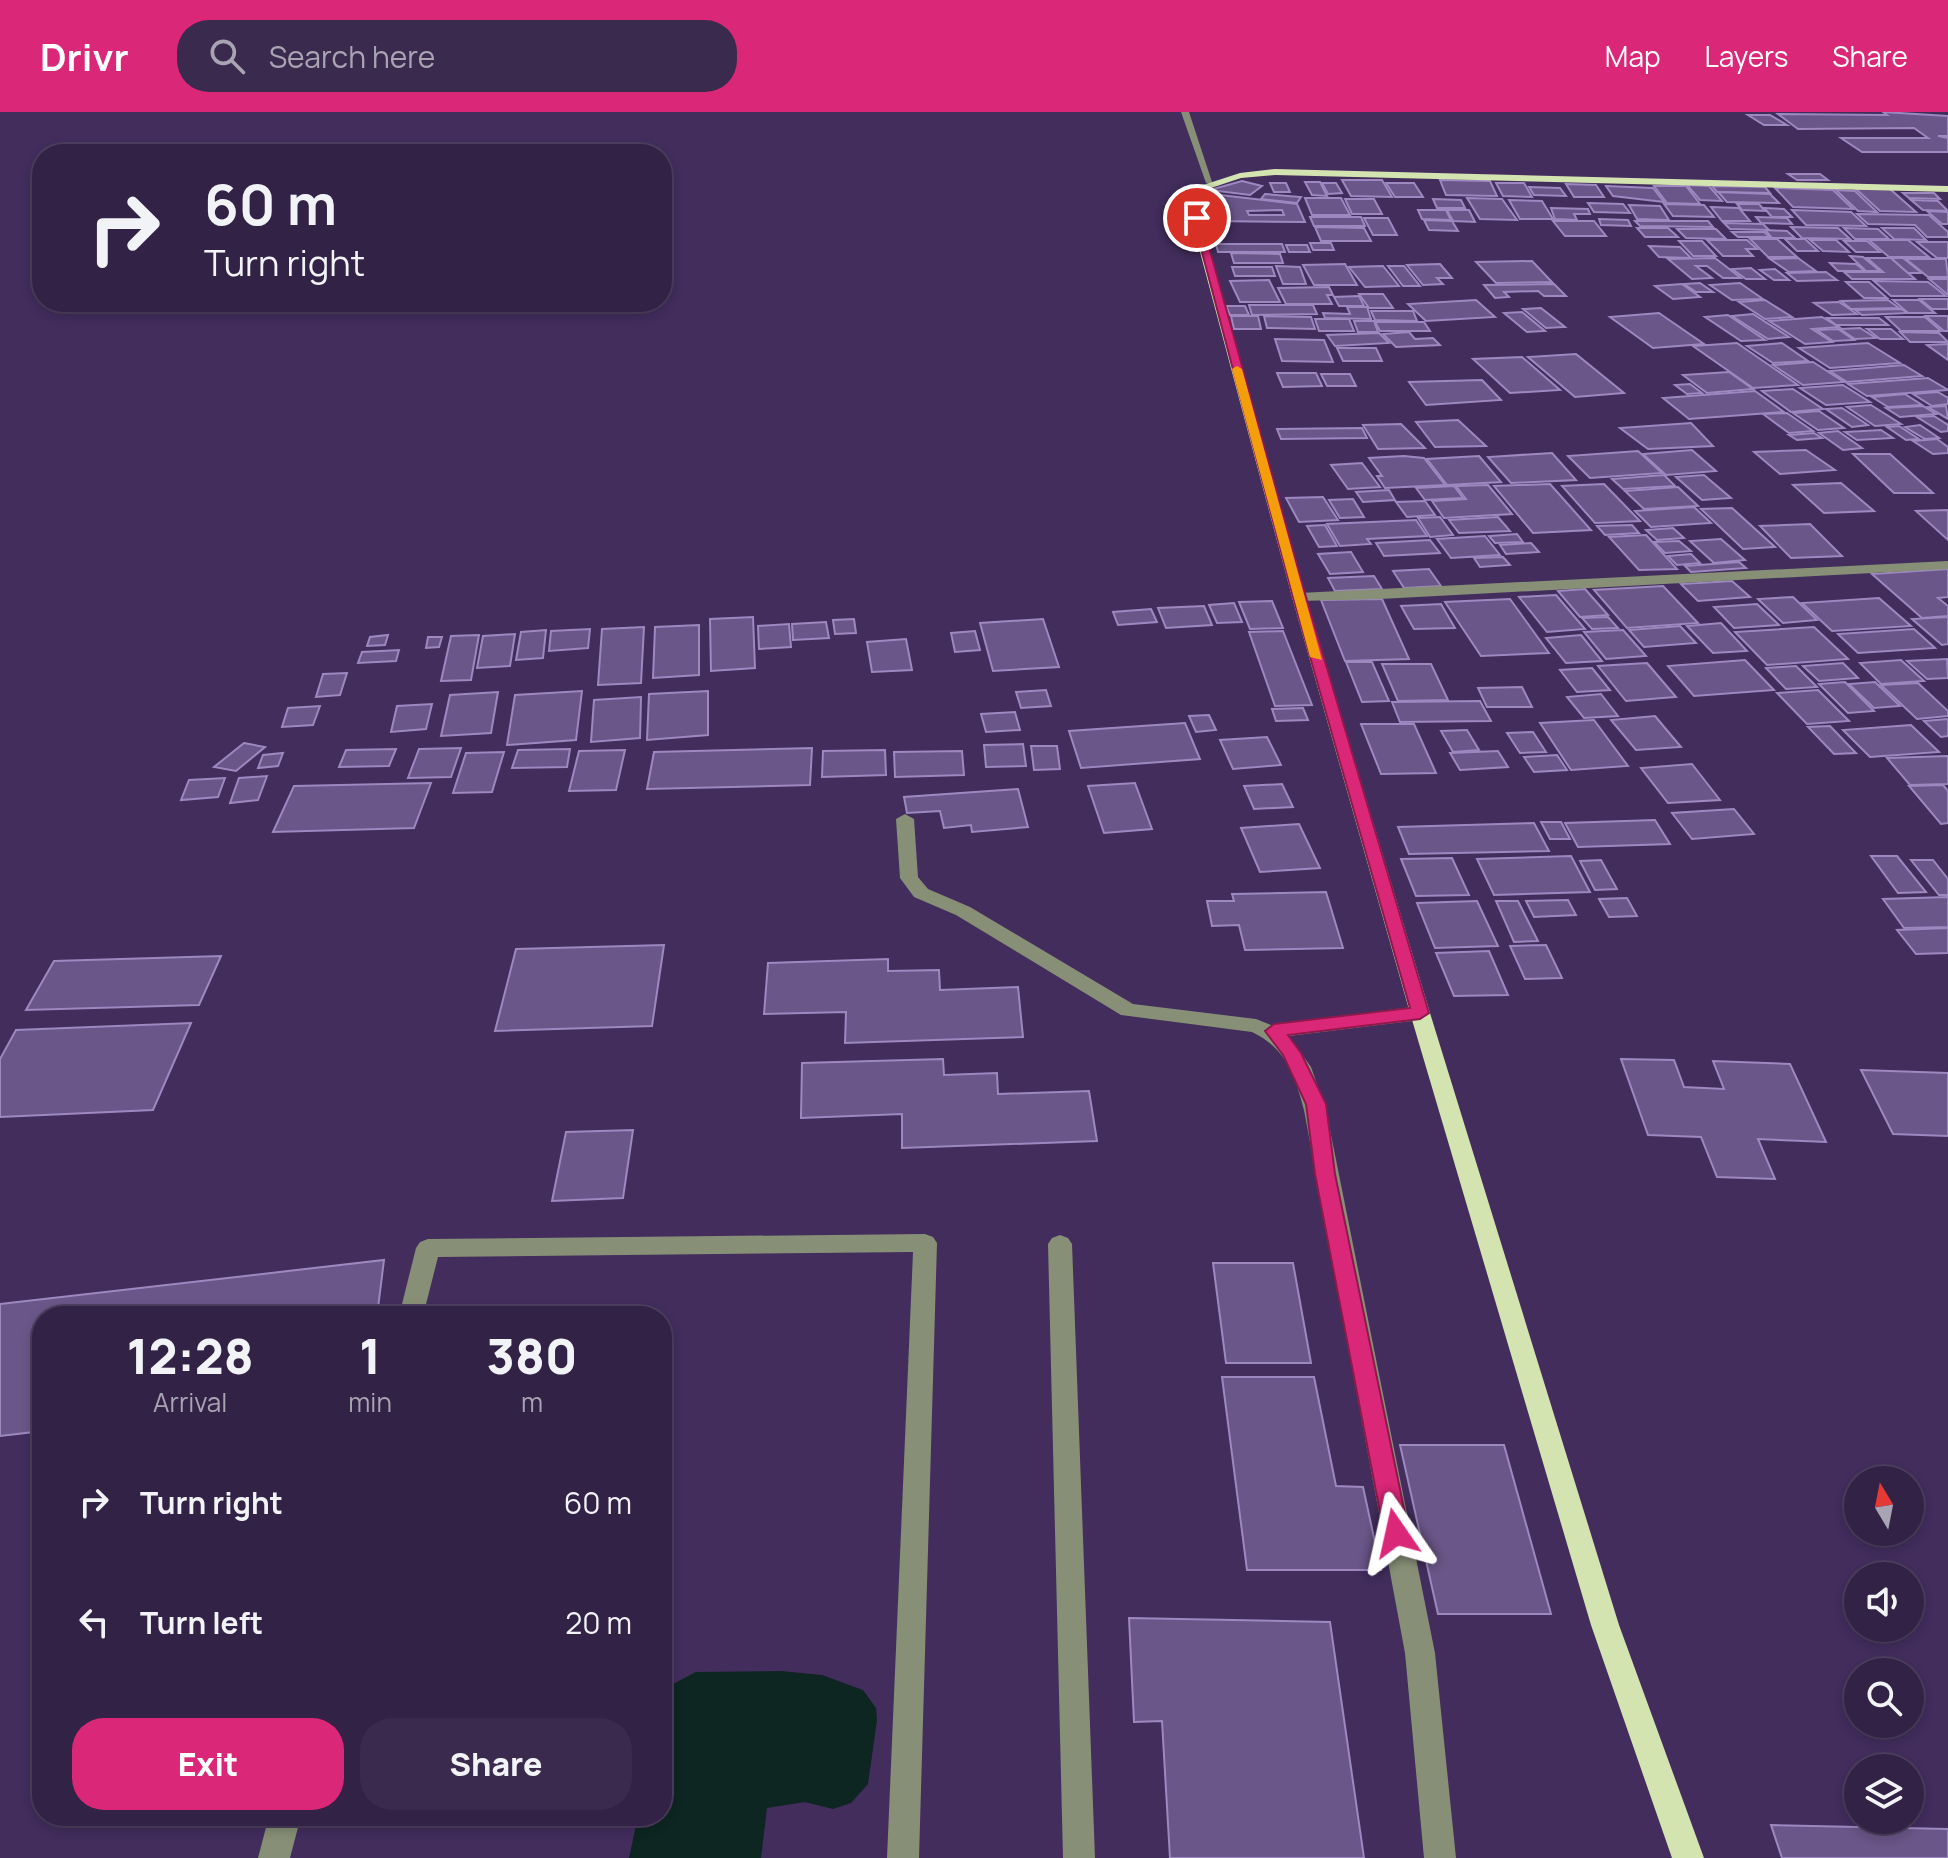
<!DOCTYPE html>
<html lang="en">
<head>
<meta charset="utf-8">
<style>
	body { margin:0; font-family:Manrope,sans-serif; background:#3a2a4d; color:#f1f3f6; height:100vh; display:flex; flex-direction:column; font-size:30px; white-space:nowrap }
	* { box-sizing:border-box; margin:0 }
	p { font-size:26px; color:#a8a4b3 }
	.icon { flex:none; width:44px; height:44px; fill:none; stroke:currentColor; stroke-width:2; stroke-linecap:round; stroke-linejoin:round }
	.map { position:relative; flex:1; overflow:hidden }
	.side { position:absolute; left:32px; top:1194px; width:640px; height:520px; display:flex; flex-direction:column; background:#322246; border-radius:32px; box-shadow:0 4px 12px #0003,0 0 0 2px #4d3f5f }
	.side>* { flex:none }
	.banner { position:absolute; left:32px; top:32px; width:640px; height:168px; border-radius:32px; box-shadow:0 4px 12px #0003,0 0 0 2px #4d3f5f; background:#322246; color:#f1f3f6; overflow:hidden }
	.needle { width:52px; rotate:350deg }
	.fabs { position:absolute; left:1844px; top:1354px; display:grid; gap:16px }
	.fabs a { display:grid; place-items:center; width:80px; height:80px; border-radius:50%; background:#322246; box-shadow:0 4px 12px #0003,0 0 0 2px #4d3f5f; font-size:40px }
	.pin { position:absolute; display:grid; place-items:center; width:68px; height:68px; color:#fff; margin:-34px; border:4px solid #fff; border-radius:50%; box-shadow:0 2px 8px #0007 }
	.me { position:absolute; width:88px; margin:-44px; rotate:349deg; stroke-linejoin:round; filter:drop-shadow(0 0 6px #0008) }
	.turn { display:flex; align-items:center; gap:28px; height:168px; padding:0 40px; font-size:36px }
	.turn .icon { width:104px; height:104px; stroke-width:2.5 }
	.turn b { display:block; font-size:56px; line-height:68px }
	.eta { display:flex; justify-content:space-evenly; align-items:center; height:136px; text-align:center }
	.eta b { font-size:48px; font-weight:800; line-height:56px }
	.action { display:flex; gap:16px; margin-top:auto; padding:16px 40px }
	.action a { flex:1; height:92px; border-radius:32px; background:#db2777; color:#fff; font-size:32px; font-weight:800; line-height:92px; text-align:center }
	.action a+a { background:#3a2a4d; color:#f1f3f6 }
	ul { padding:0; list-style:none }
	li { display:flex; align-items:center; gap:24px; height:120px; padding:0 40px }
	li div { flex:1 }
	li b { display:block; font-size:30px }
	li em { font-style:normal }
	header { display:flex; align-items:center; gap:48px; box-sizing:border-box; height:112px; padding:0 40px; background:#db2777; color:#fff }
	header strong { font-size:38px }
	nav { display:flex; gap:44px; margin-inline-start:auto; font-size:28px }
	.search { width:560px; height:72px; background:#3a2a4d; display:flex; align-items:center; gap:20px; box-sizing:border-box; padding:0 28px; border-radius:32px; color:#a8a4b3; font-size:30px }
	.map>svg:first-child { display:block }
	.water { fill:#0d2622 }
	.building { fill:#6a5688; stroke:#9d88c0; stroke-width:2; fill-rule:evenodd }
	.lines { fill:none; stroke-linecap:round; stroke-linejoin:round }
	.minor { fill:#878f76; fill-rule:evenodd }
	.major { fill:#d4e4b0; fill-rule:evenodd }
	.route { fill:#db2777; stroke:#8e194d; stroke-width:2 }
	.slow { fill:#f59e0b }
</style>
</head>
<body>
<header>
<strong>Drivr</strong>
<div class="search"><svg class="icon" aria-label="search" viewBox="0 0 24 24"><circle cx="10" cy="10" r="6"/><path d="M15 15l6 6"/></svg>Search here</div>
<nav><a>Map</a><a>Layers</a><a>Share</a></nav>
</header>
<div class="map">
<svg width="1948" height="1746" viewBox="0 0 1948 1746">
	<rect width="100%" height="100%" fill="#422d5d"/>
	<path class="water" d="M781 1559 822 1563 863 1578 876 1596 877 1608 868 1672 851 1691 833 1697 805 1690 767 1696 761 1746H629L638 1704H662V1598L673 1572 696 1560Z"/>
	<g class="building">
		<path d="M1883 0 1948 4V24H1938L1948 26V40H1862L1841 26H1928L1914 16 1798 17 1778 2 1887 3Z"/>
		<path d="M1748 3H1770L1787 13H1764Z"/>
		<path d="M1788 62H1820L1828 68H1797Z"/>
		<path d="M1342 68H1382L1392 85 1351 84Z"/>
		<path d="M1440 68 1490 69 1497 84 1446 83Z"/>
		<path d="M1242 69 1262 74 1250 83 1210 78Z"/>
		<path d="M1305 70H1320L1327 84 1312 83Z"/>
		<path d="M1270 71H1286L1290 80H1274Z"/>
		<path d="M1322 71H1336L1342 81 1328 82Z"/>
		<path d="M1386 71H1414L1423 85H1395Z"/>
		<path d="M1496 71H1524L1532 85 1503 84Z"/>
		<path d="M1566 72 1596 73 1604 85H1574Z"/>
		<path d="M1687 73 1709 74 1722 89 1700 88Z"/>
		<path d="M1606 74 1653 76 1664 90 1613 84Z"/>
		<path d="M1654 74H1686L1700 92 1667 91Z"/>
		<path d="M1712 74 1765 75 1770 81 1717 80Z"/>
		<path d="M1529 75 1560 76 1566 84 1534 83Z"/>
		<path d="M1775 76 1833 78 1853 97 1793 95Z"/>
		<path d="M1856 77H1890L1916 100 1880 99Z"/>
		<path d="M1836 78 1855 79 1877 100 1858 99Z"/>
		<path d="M1718 80 1770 82 1779 91 1727 90Z"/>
		<path d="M1203 81 1297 92 1305 110 1211 109ZM1282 98 1284 103H1249L1247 99Z"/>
		<path d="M1903 81H1934L1940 87 1909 86Z"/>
		<path d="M1265 82 1301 85 1297 91 1261 87Z"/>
		<path d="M1305 86H1341L1350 103H1312Z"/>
		<path d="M1467 86 1502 87 1517 108 1480 107Z"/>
		<path d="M1345 87H1374L1382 102H1352Z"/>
		<path d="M1433 87 1461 88 1465 96H1437Z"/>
		<path d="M1509 88 1542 89 1553 107H1520Z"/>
		<path d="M1911 88 1938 89 1948 99 1923 98Z"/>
		<path d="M1588 91 1623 92 1630 101 1594 100Z"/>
		<path d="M1664 92 1704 93 1714 105 1673 104Z"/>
		<path d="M1737 92H1759L1765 99 1742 98Z"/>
		<path d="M1629 93 1660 94 1669 108 1637 107Z"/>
		<path d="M1711 95 1739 96 1750 109H1722Z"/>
		<path d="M1551 96 1588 97 1590 102H1574L1577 108 1555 107Z"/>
		<path d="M1764 96 1784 97 1792 105H1772Z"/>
		<path d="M1418 98H1446L1451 108 1422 107Z"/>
		<path d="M1447 98H1469L1475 110 1453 109Z"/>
		<path d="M1792 98 1851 100 1866 114 1806 113Z"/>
		<path d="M1927 99 1948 100V112H1942Z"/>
		<path d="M1857 102 1929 103 1948 120V125H1927L1915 113 1868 112Z"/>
		<path d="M1310 105H1361L1365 114H1314Z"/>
		<path d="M1756 105 1787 106 1792 112 1761 111Z"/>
		<path d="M1364 106H1388L1397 123H1373Z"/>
		<path d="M1599 107 1628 108 1631 114 1601 113Z"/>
		<path d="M1424 108 1452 109 1458 119 1429 118Z"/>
		<path d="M1553 109H1594L1606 124H1565Z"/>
		<path d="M1635 109H1708L1713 115 1640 114Z"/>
		<path d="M1724 111 1763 112 1769 118 1730 117Z"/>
		<path d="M1315 115 1364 116 1371 129H1321Z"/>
		<path d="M1791 115 1838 116 1850 127 1802 126Z"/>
		<path d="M1637 116H1668L1678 125H1645Z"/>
		<path d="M1844 116 1878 117 1889 127H1855Z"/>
		<path d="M1882 116H1914L1926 128 1894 127Z"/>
		<path d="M1677 117H1716L1726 127 1686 126Z"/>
		<path d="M1765 118 1787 119 1795 126H1772Z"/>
		<path d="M1732 120H1764L1770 125H1738Z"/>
		<path d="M1750 127H1777L1797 145H1768Z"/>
		<path d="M1785 127H1805L1818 139H1797Z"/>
		<path d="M1707 128H1747L1757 137H1746L1753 144H1723Z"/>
		<path d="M1810 128H1836L1849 140 1823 139Z"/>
		<path d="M1869 128H1908L1929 145H1889Z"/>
		<path d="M1679 129H1702L1716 144H1693Z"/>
		<path d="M1844 129H1867L1880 140H1856Z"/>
		<path d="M1917 130H1948V146H1937Z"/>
		<path d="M1310 131H1331L1334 138H1313Z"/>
		<path d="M1216 132H1282L1285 140H1218Z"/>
		<path d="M1286 133H1307L1310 140H1289Z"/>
		<path d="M1649 134 1680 135 1691 146 1659 145Z"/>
		<path d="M1231 141 1280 142 1283 151H1234Z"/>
		<path d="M1850 144 1863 145 1880 159H1866Z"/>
		<path d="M1715 146 1741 166H1723L1707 154H1696L1712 166 1692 167 1668 147Z"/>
		<path d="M1798 146 1816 159 1789 160 1770 147Z"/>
		<path d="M1867 146H1891L1915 167H1852L1844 160H1883Z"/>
		<path d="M1891 146H1903L1922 161H1908Z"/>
		<path d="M1906 147H1946L1948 165H1928Z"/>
		<path d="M1532 149 1552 170 1496 171 1476 150Z"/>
		<path d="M1830 151 1856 152 1865 159H1838Z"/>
		<path d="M1345 152 1357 173H1314L1303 153Z"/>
		<path d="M1440 152 1452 166H1437L1443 172 1423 173 1407 153Z"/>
		<path d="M1276 154 1300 155 1306 172H1283Z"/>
		<path d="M1383 154 1399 174 1365 175 1349 155Z"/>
		<path d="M1388 154H1404L1420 174H1403Z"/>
		<path d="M1232 155H1272L1275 164H1235Z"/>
		<path d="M1751 156 1765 167H1746L1732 157Z"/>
		<path d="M1775 157 1789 168H1774L1760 158Z"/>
		<path d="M1826 160 1837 168 1797 169 1787 161Z"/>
		<path d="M1929 167H1948V183Z"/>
		<path d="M1269 168 1280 190H1240L1230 169Z"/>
		<path d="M1874 169 1928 170 1946 184H1891Z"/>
		<path d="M1846 170H1869L1887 186H1864Z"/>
		<path d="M1700 171 1713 180H1696L1684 172Z"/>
		<path d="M1740 171 1763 187 1732 188 1710 173Z"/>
		<path d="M1554 172 1566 184H1544L1538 179 1504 180 1509 185 1495 186 1484 173Z"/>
		<path d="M1682 172 1700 185 1673 187 1655 174Z"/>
		<path d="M1329 175 1333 183H1327L1332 192H1286L1278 176Z"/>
		<path d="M1359 182H1383L1393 196H1369Z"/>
		<path d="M1359 184 1364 194H1339L1334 185Z"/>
		<path d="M1920 187H1948V197H1932Z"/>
		<path d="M1476 188 1495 205 1426 209 1408 192Z"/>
		<path d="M1765 188 1792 205 1765 207 1739 190Z"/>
		<path d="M1888 188 1899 196 1851 197 1841 189Z"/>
		<path d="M1893 188H1919L1935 201H1908Z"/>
		<path d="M1839 190 1857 202 1832 203 1814 191Z"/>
		<path d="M1249 193H1313L1317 202 1252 203Z"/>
		<path d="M1226 194H1245L1249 203H1230Z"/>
		<path d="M1347 195H1367L1371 207 1325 206 1323 201 1350 202Z"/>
		<path d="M1541 196 1565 215 1546 216 1523 197Z"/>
		<path d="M1901 197 1908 201 1862 203 1855 198Z"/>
		<path d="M1371 199H1413L1417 209 1375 208Z"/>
		<path d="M1522 200 1545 219 1527 220 1504 201Z"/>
		<path d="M1659 201 1704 232 1653 236 1610 205Z"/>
		<path d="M1753 202 1789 225 1768 227 1732 204Z"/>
		<path d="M1728 203 1765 228 1741 229 1705 205Z"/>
		<path d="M1231 204H1258L1261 217H1234Z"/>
		<path d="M1264 204 1311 205 1315 217 1267 216Z"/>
		<path d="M1926 204H1948V219H1944Z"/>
		<path d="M1822 205 1839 215 1812 217 1832 230 1805 232 1769 209Z"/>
		<path d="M1886 205H1925L1941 219H1901Z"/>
		<path d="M1827 206H1879L1888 213H1836Z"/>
		<path d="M1315 207H1349L1354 219H1319Z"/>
		<path d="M1354 209H1374L1378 220H1358Z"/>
		<path d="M1375 210H1424L1430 219H1380Z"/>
		<path d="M1860 216 1876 226 1855 227 1840 217Z"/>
		<path d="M1838 217 1854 228 1833 229 1817 218Z"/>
		<path d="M1867 217H1891L1903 227H1880Z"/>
		<path d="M1409 220 1415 227 1433 226 1440 233 1396 235 1383 222Z"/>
		<path d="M1900 220 1939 221 1948 230H1910Z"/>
		<path d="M1379 221 1389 231 1335 234 1327 223Z"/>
		<path d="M1275 227 1324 228 1333 250 1282 249Z"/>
		<path d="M1737 231 1798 273 1753 276 1693 234Z"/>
		<path d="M1782 231 1808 249 1773 251 1747 234Z"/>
		<path d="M1868 231 1900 251 1830 256 1799 236Z"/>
		<path d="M1948 232V248L1927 233Z"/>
		<path d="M1337 236H1376L1382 249H1343Z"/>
		<path d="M1576 242 1624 281 1575 285 1528 245Z"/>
		<path d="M1522 245 1560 278 1510 281 1473 247Z"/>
		<path d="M1813 250 1844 270 1803 273 1773 253Z"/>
		<path d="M1904 253 1922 264 1847 270 1830 259Z"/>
		<path d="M1729 260 1753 277 1707 281 1683 263Z"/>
		<path d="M1277 261H1316L1322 274 1283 275Z"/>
		<path d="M1321 262H1350L1356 274H1327Z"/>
		<path d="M1928 266 1948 278 1867 284 1848 272Z"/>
		<path d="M1482 268 1501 288 1426 293 1409 270Z"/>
		<path d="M1690 272 1702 281 1687 282 1675 273Z"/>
		<path d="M1843 273 1870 290 1826 293 1800 276Z"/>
		<path d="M1793 277 1823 297 1791 300 1762 279Z"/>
		<path d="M1755 279 1784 300 1689 307 1663 286Z"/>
		<path d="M1938 280 1948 286V292L1932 294 1913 282Z"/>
		<path d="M1905 282 1922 293 1888 295 1872 285Z"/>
		<path d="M1871 293 1901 312 1875 314 1847 295Z"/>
		<path d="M1923 294 1936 302 1900 305 1886 296Z"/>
		<path d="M1946 294 1948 307 1928 295Z"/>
		<path d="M1842 296 1868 313 1852 315 1826 297Z"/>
		<path d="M1819 299 1844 316 1818 318 1793 301Z"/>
		<path d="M1787 301 1813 319 1789 321 1763 302Z"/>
		<path d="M1934 304 1948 313V319L1941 320 1917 305Z"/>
		<path d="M1458 308 1486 334 1435 335 1416 310Z"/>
		<path d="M1691 311 1713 334 1648 337 1620 316Z"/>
		<path d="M1401 312 1425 336 1378 337 1363 313Z"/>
		<path d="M1920 313 1939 326 1925 327 1905 315Z"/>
		<path d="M1899 314 1919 327 1906 328 1887 315Z"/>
		<path d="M1362 316 1367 326 1281 327 1277 317Z"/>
		<path d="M1881 318 1893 326 1857 328 1845 320Z"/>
		<path d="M1838 319 1862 336 1843 338 1819 321Z"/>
		<path d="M1814 321 1822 326 1797 328 1789 323Z"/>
		<path d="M1937 327 1948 335V341L1933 342 1913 329Z"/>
		<path d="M1692 338 1716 359 1666 363 1643 342Z"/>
		<path d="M1806 338 1835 358 1780 362 1754 340Z"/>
		<path d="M1638 339 1662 361 1590 366 1568 344Z"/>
		<path d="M1552 341 1576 368 1511 371 1488 345Z"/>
		<path d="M1853 342H1890L1933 381H1894Z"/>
		<path d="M1404 344 1424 346 1445 373 1385 376 1377 364H1382L1369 346Z"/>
		<path d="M1479 344 1501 370 1447 373 1427 347Z"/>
		<path d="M1362 351 1380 375 1348 377 1331 353Z"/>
		<path d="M1664 363 1675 374 1623 377 1612 367Z"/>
		<path d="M1704 363 1731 386 1702 388 1676 365Z"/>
		<path d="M1841 371 1874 399 1824 401 1793 373Z"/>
		<path d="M1550 372 1591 418 1533 421 1494 374Z"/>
		<path d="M1604 372 1640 409 1595 411 1562 374Z"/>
		<path d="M1488 373 1512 402 1444 406 1432 389 1466 387 1456 374Z"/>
		<path d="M1454 374 1463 386 1425 388 1416 376Z"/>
		<path d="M1678 375 1698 394 1644 397 1625 379Z"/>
		<path d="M1389 378 1395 388 1363 390 1356 380Z"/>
		<path d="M1323 385 1338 408 1299 410 1286 386Z"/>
		<path d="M1353 387 1364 405 1340 406 1329 388Z"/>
		<path d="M1425 389 1435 403 1407 405 1396 390Z"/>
		<path d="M1694 395 1711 411 1651 415 1635 399Z"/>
		<path d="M1732 396 1775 435 1743 437 1701 397Z"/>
		<path d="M1948 398V428L1916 399Z"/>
		<path d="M1440 405 1453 423 1430 425 1418 406Z"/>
		<path d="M1498 405 1510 419 1459 421 1449 408Z"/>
		<path d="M1416 408 1427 424 1367 427 1371 432 1340 434 1327 412Z"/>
		<path d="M1810 412 1842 444 1791 446 1760 414Z"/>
		<path d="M1325 413 1337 434 1319 435 1307 414Z"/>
		<path d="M1632 413 1639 421 1605 423 1597 414Z"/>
		<path d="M1673 416 1684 426 1657 428 1646 418Z"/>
		<path d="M1517 422 1523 430 1495 431 1489 424Z"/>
		<path d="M1646 423 1677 457 1639 458 1609 425Z"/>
		<path d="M1485 424 1500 443 1451 446 1437 427Z"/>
		<path d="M1721 427 1745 448 1714 451 1690 429Z"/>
		<path d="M1430 428 1440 441 1384 444 1376 431Z"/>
		<path d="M1679 429 1691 439 1665 441 1654 430Z"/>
		<path d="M1531 431 1539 440 1506 442 1500 433Z"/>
		<path d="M1351 440 1363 460 1330 462 1318 442Z"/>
		<path d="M1691 442 1700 451 1677 453 1668 444Z"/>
		<path d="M1503 445 1510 453 1480 455 1474 446Z"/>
		<path d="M1739 450 1746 456 1691 460 1685 454Z"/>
		<path d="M1429 457 1441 474 1404 476 1393 459Z"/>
		<path d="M1948 457V485L1938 486 1948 494V504L1922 506 1872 462Z"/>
		<path d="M1374 464 1382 477 1335 479 1328 466Z"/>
		<path d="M1732 469 1750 485 1698 489 1681 472Z"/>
		<path d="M1663 474 1698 511 1627 516 1594 478Z"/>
		<path d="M1585 477 1608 503 1580 505 1558 479Z"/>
		<path d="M1556 483 1585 517 1547 520 1519 485Z"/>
		<path d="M1793 485 1817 508 1783 511 1758 487Z"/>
		<path d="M1879 486 1911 514 1832 519 1802 491Z"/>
		<path d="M1382 487 1409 547 1345 549 1321 488Z"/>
		<path d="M1510 487 1549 541 1481 544 1445 490Z"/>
		<path d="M1272 489 1283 516 1250 517 1239 490Z"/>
		<path d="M1234 491 1242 510 1217 511 1209 493Z"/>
		<path d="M1441 492 1455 516 1414 517 1401 494Z"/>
		<path d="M1757 492 1779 513 1734 516 1714 495Z"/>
		<path d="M1204 494 1212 513 1166 516 1158 496Z"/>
		<path d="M1151 497 1157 510 1118 513 1113 500Z"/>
		<path d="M753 505 755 556 711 559 710 507Z"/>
		<path d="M1608 505 1618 516 1592 517 1582 506Z"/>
		<path d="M1948 505V532L1942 533 1912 507Z"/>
		<path d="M854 507 856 521 835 522 833 508Z"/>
		<path d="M1043 507 1059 555 993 559 980 511Z"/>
		<path d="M826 510 829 526 793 528 792 512Z"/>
		<path d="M1721 511 1747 539 1713 541 1687 514Z"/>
		<path d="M789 512 791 535 759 537 758 514Z"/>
		<path d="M699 513V563L653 566 655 515Z"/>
		<path d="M1680 514 1696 531 1644 535 1629 518Z"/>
		<path d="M644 515 641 571 598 573 602 517Z"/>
		<path d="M1814 515 1848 547 1767 553 1735 520Z"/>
		<path d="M590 517 588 536 549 539 551 519Z"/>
		<path d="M1914 517 1935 536 1858 541 1838 522Z"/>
		<path d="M546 518 543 546 516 548 521 520Z"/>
		<path d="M1623 518 1646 544 1606 547 1584 520Z"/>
		<path d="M975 519 980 538 955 540 951 521Z"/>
		<path d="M1283 519 1312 593 1275 594 1249 520Z"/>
		<path d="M515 522 510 554 477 556 483 524Z"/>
		<path d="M388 523 385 533 367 534 370 525Z"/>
		<path d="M479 523 471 568 441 569 451 524Z"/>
		<path d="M1581 523 1602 549 1566 551 1546 526Z"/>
		<path d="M428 525H442L439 535 426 536Z"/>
		<path d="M906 527 912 558 872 560 867 530Z"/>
		<path d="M399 538 396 549 358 551 362 540Z"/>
		<path d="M1947 547 1948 566 1927 567 1907 549Z"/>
		<path d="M1745 548 1774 578 1694 584 1668 554Z"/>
		<path d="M1901 548 1924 569 1881 572 1860 551Z"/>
		<path d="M1346 550H1372L1389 589 1362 590Z"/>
		<path d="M1647 551 1676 585 1626 589 1598 554Z"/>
		<path d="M1843 551 1858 566 1819 569 1803 554Z"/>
		<path d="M1382 552H1431L1448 588 1398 589Z"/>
		<path d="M1796 554 1817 575 1786 577 1766 556Z"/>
		<path d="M1592 556 1610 578 1577 580 1560 558Z"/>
		<path d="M347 561 340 583 316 585 323 562Z"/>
		<path d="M1845 570 1874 599 1848 601 1819 572Z"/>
		<path d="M1875 570 1900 594 1874 596 1849 572Z"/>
		<path d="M1918 571 1948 599V604L1917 607 1881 573Z"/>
		<path d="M1522 575 1532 595H1487L1478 576Z"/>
		<path d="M1046 578 1051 594 1021 596 1016 580Z"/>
		<path d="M1818 578 1849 609 1807 612 1777 581Z"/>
		<path d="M582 579 576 628 507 633 515 583Z"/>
		<path d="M708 579V623L647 628 649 582Z"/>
		<path d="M498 580 491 621 441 624 450 583Z"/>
		<path d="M1601 582 1618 604 1584 606 1567 585Z"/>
		<path d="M641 585 640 626 591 630 594 588Z"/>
		<path d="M1480 589 1491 609 1400 610 1392 590Z"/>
		<path d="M432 592 426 617 391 620 397 594Z"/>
		<path d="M320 594 313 613 282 615 288 596Z"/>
		<path d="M1303 596 1308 608 1276 609 1272 597Z"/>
		<path d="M1015 600 1020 618 986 620 981 602Z"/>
		<path d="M1209 603 1216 618 1196 620 1189 604Z"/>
		<path d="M1655 604 1681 635 1636 638 1611 608Z"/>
		<path d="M1948 607V624L1941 625 1924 609Z"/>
		<path d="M1594 608 1628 654 1571 658 1540 611Z"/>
		<path d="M1185 611 1200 647 1081 656 1069 619Z"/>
		<path d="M1361 612H1414L1436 661 1381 662Z"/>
		<path d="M1911 613 1939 640 1870 645 1843 618Z"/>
		<path d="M1830 614 1856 641 1834 642 1808 615Z"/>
		<path d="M1467 618 1479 638 1453 640 1441 619Z"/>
		<path d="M1533 620 1546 640 1520 641 1507 621Z"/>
		<path d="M1267 625 1281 653 1233 657 1220 628Z"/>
		<path d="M244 631 265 635 236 659 214 655Z"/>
		<path d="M1023 632 1026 654 986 655 984 633Z"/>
		<path d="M1031 634H1057L1060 657 1034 658Z"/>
		<path d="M461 636 451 665 408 666 419 637Z"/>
		<path d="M812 636 810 673 647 677 654 640Z"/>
		<path d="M396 637 389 654 339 655 346 638Z"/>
		<path d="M570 637 567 655 512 656 518 638Z"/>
		<path d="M625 638 616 678 569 679 579 639Z"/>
		<path d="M885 638 886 663 822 665 823 639Z"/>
		<path d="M962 639 964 663 895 665 894 640Z"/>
		<path d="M1498 639 1508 655 1460 658 1450 641Z"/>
		<path d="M504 640 492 680 453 681 466 641Z"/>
		<path d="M283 641 278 654 258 656 263 643Z"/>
		<path d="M1557 643 1567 658 1534 660 1524 645Z"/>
		<path d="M1948 644V672L1910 673 1887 646Z"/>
		<path d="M1692 652 1720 688 1668 691 1641 656Z"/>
		<path d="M267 664 258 688 230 691 239 666Z"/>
		<path d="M225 666 218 685 181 688 189 668Z"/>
		<path d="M431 671 414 716 273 720 294 674Z"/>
		<path d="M1135 671 1152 717 1104 721 1088 674Z"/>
		<path d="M1282 672 1293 695 1254 697 1244 674Z"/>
		<path d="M1943 673 1948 679V711L1941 712 1909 674Z"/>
		<path d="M1018 677 1028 715 972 720 971 713 944 716 940 699 907 701 904 685Z"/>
		<path d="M1734 697 1754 722 1692 727 1672 701Z"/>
		<path d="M1655 708 1670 732 1578 735 1565 711Z"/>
		<path d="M1541 710H1561L1570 727H1550Z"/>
		<path d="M1534 711 1549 739 1409 742 1398 715Z"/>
		<path d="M1299 712 1320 756 1260 760 1241 716Z"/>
		<path d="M1571 744 1590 780 1494 783 1477 747Z"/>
		<path d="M1871 744H1897L1926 780 1898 781Z"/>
		<path d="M1452 746 1469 783 1416 784 1401 747Z"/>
		<path d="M1601 748 1617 777 1595 778 1580 749Z"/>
		<path d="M1911 748H1933L1948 767V783H1939Z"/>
		<path d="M1326 780 1343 836 1245 838 1239 813 1212 814 1207 789H1234L1232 782Z"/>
		<path d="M1948 785V815L1904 816 1883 787Z"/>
		<path d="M1627 786 1637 804 1609 805 1599 787Z"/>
		<path d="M1568 788 1576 803 1534 805 1526 789Z"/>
		<path d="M1477 789 1498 834 1435 836 1417 791Z"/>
		<path d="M1496 789H1518L1538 829 1514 830Z"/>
		<path d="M1948 816V841L1916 842 1897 818Z"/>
		<path d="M664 833 652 914 495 919 516 837Z"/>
		<path d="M1546 833 1562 866 1525 867 1510 834Z"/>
		<path d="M1489 839 1508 883 1454 884 1436 841Z"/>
		<path d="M221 844 199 893 26 898 54 849Z"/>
		<path d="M888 847V859L939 858 940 878 1018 875 1023 925 845 931 846 900 764 902 768 851Z"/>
		<path d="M191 911 153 998 0 1005V947L16 918Z"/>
		<path d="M943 947 944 963 997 961 998 982 1089 979 1097 1029 902 1036V1002L801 1006 802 951Z"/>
		<path d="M1621 947 1674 948 1684 975 1724 977 1713 949 1790 952 1826 1030 1758 1027 1775 1067 1717 1065 1701 1025 1648 1023Z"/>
		<path d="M1861 958 1948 961V1024L1893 1022Z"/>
		<path d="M633 1018 623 1086 552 1089 566 1020Z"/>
		<path d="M384 1148 377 1204H42V1319L0 1324V1192Z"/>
		<path d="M1213 1151H1293L1311 1251H1226Z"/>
		<path d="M1222 1265H1314L1336 1374 1363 1375 1381 1458H1247Z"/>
		<path d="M1400 1333H1504L1551 1502H1438Z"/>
		<path d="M1129 1506 1330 1510 1364 1746H1170L1162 1609 1134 1610Z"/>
		<path d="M1771 1713 1948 1717V1746H1782Z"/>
	</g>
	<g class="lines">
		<g class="minor">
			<path d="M1181 0H1189L1213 73 1206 71Z"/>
			<path d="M1948 449V457L1380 487 1299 489 1292 485 1299 481Z"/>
			<path d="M905 702 914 707 918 765 928 777 970 795 1133 892 1256 907 1271 913 1420 894 1430 901 1420 908 1289 924 1311 955 1326 998 1435 1541 1456 1746H1424L1405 1541 1304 998C1295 964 1286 936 1252 920L1121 903 956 803 914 785 900 766 896 707Z"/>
			<path d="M925 1122 933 1125 937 1131 919 1746H887L913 1140 438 1145 423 1204H399L416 1136 420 1130 428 1127Z"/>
			<path d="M1060 1123 1068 1126 1072 1132 1095 1746H1063L1048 1132 1052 1126Z"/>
			<path d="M269 1704H301L290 1746H258Z"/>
		</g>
		<path class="major" d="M1275 57 1948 74V80L1275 63 1241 66 1199 80 1210 140 1306 485 1430 901 1619 1513 1704 1746H1672L1591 1513 1410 901 1292 485 1200 140 1191 77 1240 61Z"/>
	</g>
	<path class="route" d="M1197 103 1201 106 1306 485 1429 901 1420 907 1288 923 1301 941 1326 992 1335 1062 1409 1421 1405 1429 1396 1432 1387 1429 1384 1421 1315 1062 1306 992 1283 943 1265 919 1274 912 1410 896 1293 485 1193 106Z"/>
	<path class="slow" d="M1237 254 1242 257 1322 548 1310 545 1232 257Z"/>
</svg>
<div class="fabs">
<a><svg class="needle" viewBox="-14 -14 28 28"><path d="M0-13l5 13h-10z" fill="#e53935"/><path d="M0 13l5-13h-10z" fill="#a8a4b3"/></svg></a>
<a><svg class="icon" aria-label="sound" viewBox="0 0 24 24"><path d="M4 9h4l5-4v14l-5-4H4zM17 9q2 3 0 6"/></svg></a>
<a><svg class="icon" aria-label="search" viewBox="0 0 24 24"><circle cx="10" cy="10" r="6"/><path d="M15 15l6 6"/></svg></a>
<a><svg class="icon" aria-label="layers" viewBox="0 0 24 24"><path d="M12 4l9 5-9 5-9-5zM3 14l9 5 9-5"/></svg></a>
</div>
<div class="pin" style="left:1197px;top:106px;background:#d93025"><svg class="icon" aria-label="arrive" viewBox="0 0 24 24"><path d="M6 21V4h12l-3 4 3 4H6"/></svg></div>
<svg class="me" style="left:1396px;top:1421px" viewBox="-20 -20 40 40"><path d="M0-17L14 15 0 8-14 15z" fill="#db2777" stroke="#fff" stroke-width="4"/></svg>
<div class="banner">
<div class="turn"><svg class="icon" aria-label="right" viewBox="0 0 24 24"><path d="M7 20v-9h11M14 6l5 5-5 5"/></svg><div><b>60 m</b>Turn right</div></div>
</div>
<section class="side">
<div class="eta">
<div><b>12:28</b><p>Arrival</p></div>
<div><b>1</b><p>min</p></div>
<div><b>380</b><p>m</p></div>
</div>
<ul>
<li><svg class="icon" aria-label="right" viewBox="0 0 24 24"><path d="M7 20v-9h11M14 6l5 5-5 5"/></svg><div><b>Turn right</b></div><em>60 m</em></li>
<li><svg class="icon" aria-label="left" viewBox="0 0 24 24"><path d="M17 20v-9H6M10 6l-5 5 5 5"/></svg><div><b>Turn left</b></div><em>20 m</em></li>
</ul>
<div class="action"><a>Exit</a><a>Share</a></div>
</section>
</div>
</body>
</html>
